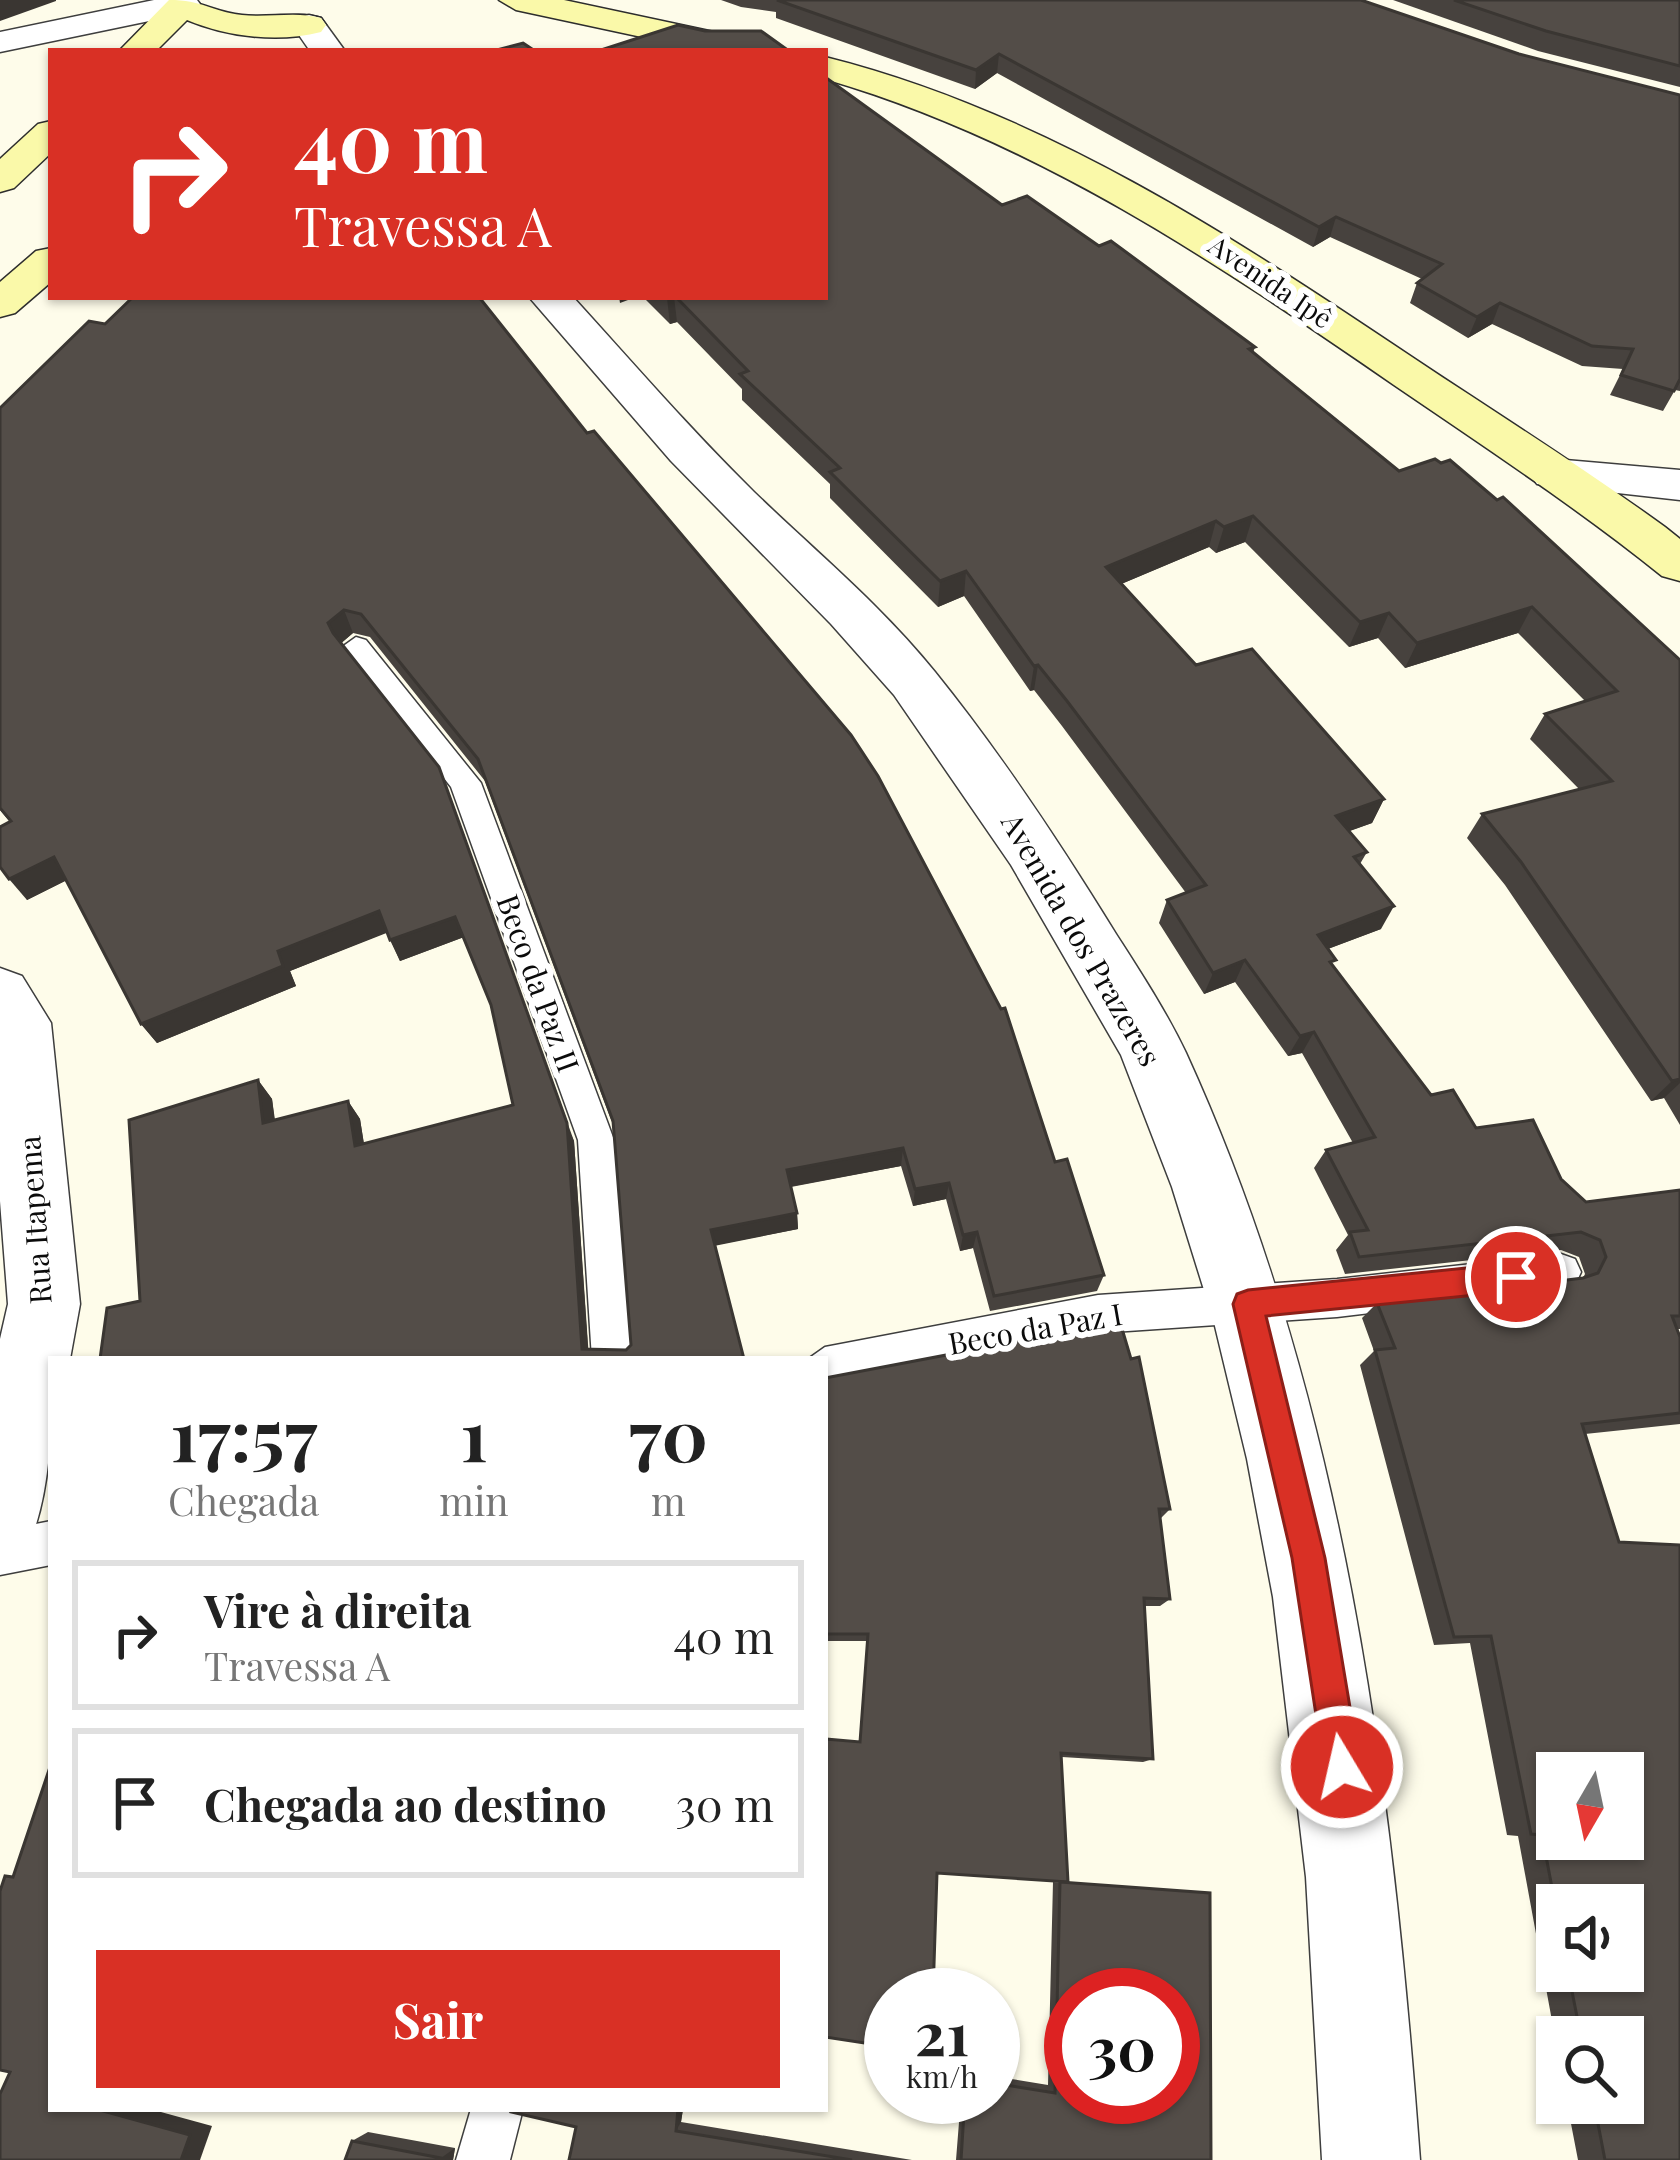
<!DOCTYPE html>
<html lang="pt">
<head>
<meta charset="utf-8">
<style>
	body { margin:0; font-family:"Playfair Display",serif; background:#f6f6f6; color:#222; height:100vh; display:flex; flex-direction:column; font-size:45px; white-space:nowrap }
	* { box-sizing:border-box; margin:0 }
	p { font-size:39px; color:#767676 }
	.icon { flex:none; width:66px; height:66px; fill:none; stroke:currentColor; stroke-width:2; stroke-linecap:round; stroke-linejoin:round }
	.map { position:relative; flex:1; overflow:hidden }
	.panel { position:absolute; left:48px; top:1356px; width:780px; height:756px; display:flex; flex-direction:column; background:#fff; border-radius:0px; box-shadow:0 3px 9px #0004 }
	.panel>* { flex:none }
	.hud { position:absolute; left:48px; top:48px; width:780px; height:252px; border-radius:0px; box-shadow:0 3px 9px #0004; background:#d93025; color:#fff; overflow:hidden }
	.needle { width:78px; rotate:189deg }
	.fabs { position:absolute; left:1536px; top:1752px; display:grid; gap:24px }
	.fabs a { display:grid; place-items:center; width:108px; height:108px; border-radius:0px; background:#fff; box-shadow:0 3px 9px #0004; font-size:60px }
	.speed { position:absolute; left:864px; top:1968px; display:flex; gap:24px; font-size:60px; font-weight:700; text-align:center }
	.speed>* { display:grid; place-content:center; width:156px; height:156px; border-radius:50%; background:#fff; box-shadow:0 3px 9px #0004; line-height:1 }
	.speed small { font-size:30px; font-weight:400 }
	.speed .limit { border:18px solid #d22; background:#fff; color:#111 }
	.pin { position:absolute; display:grid; place-items:center; width:102px; height:102px; color:#fff; margin:-51px; border:6px solid #fff; border-radius:50%; box-shadow:0 3px 12px #0007 }
	.me { position:absolute; width:132px; margin:-66px; rotate:351deg; stroke-linejoin:round; filter:drop-shadow(0 0 9px #0008) }
	.turn { display:flex; align-items:center; gap:42px; height:252px; padding:0 48px; font-size:54px }
	.turn .icon { width:156px; height:156px; stroke-width:2.5 }
	.turn b { display:block; font-size:84px; line-height:102px }
	.eta { display:flex; justify-content:space-evenly; align-items:center; height:204px; text-align:center }
	.eta b { font-size:72px; font-weight:700; line-height:84px }
	.button { display:flex; gap:24px; margin-top:auto; padding:24px 48px }
	.button a { flex:1; height:138px; border-radius:0px; background:#d93025; color:#fff; font-size:48px; font-weight:700; line-height:138px; text-align:center }
	ul { padding:0; list-style:none }
	li { display:flex; align-items:center; gap:36px; height:150px; margin:0 24px 18px; padding:0 24px; border:6px solid #e0e0e0; border-radius:0px }
	li div { flex:1 }
	li b { display:block; font-size:45px }
	li em { font-style:normal }
	.map>svg:first-child { display:block }
	.lines { fill:none; stroke-linecap:round; stroke-linejoin:round }
	.service-casing { stroke:#3e3e3e; stroke-width:3 }
	.minor-casing { stroke:#3e3e3e; stroke-width:3 }
	.secondary-casing { stroke:#2d2d2d; stroke-width:3 }
	.service { fill:#fff; fill-rule:evenodd }
	.minor { fill:#fff; fill-rule:evenodd }
	.secondary { fill:#faf9a9; fill-rule:evenodd }
	.wall { fill:#47423e; fill-rule:evenodd }
	.shaded-wall { fill:#3a3632 }
	.building { fill:#534d48; stroke:#3a3632; stroke-width:3; fill-rule:evenodd }
	.route { fill:#d93025; stroke:#8d1f18; stroke-width:3 }
	.labels { text-anchor:middle; dominant-baseline:central; stroke-width:12; stroke-linejoin:round; paint-order:stroke }
	.far-street-label { font-size:27px; fill:#0b0b0b; stroke:#fff }
	.street-label { font-size:30px; fill:#0b0b0b; stroke:#fff }
</style>
</head>
<body>
<div class="map">
<svg width="1680" height="2160" viewBox="0 0 1680 2160">
	<rect width="100%" height="100%" fill="#fefcea"/>
	<g class="lines">
		<g class="service-casing">
			<g id="service">
				<path d="M356 637 366 640 481 783 614 1140 632 1359H592L578 1140 451 787 346 654 342 647Z"/>
				<path d="M1561 1254 1575 1259 1581 1272 1575 1285 1561 1290 1337 1317 1098 1333 825 1387V1359H808L825 1347 1098 1295 1337 1279Z"/>
				<path d="M51 1521V1565L0 1575V1531Z"/>
				<path d="M471 2109H523L510 2160H456Z"/>
			</g>
		</g>
		<g class="minor-casing">
			<g id="minor">
				<path d="M154 0H197L200 4 183 14 0 52V32Z"/>
				<path d="M309 15 321 18 345 51H310L292 25 297 18Z"/>
				<path d="M529 297H573C633 363 691 430 754 492 815 551 881 605 935 672 1002 755 1060 843 1116 934 1141 973 1166 1011 1186 1053 1345 1401 1392 1782 1420 2160H1322L1306 1877 1273 1597 1247 1459 1214 1322 1172 1187 1121 1055 1011 865 894 695 831 624 671 461Z"/>
				<path d="M1554 459 1680 470V500L1537 484 1530 474 1537 464Z"/>
				<path d="M0 968 22 976 51 1023 80 1304 70 1359H51C51 1424 53 1486 28 1547L0 1559V1339L8 1304 0 1201Z"/>
			</g>
		</g>
		<g class="secondary-casing">
			<g id="secondary">
				<path d="M169 0C203 0 210 11 242 15 268 18 296 11 321 18L326 25 321 32C278 43 228 37 187 20L156 51H119Z"/>
				<path d="M499 0H564L756 41 768 44 773 51H707L516 10Z"/>
				<path d="M825 57C1044 112 1230 235 1415 359 1499 415 1584 468 1665 527L1680 539V581L1662 576C1576 507 1485 447 1394 385 1214 261 1037 141 825 79Z"/>
				<path d="M51 121V153L14 188 0 192V159L38 124Z"/>
				<path d="M51 248V282L15 313 0 317V282L36 251Z"/>
			</g>
		</g>
		<use href="#service" class="service"/>
		<use href="#minor" class="minor"/>
		<use href="#secondary" class="secondary"/>
	</g>
	<g class="wall">
		<path d="M721 0H1361L1519 54 1680 95V391L1675 390 1663 411 1610 395 1623 369 1582 366 1492 324 1468 338 1410 303 1417 283 1422 279 1330 237 1313 247 997 73 975 89 776 18V12L741 7Z"/>
		<path d="M1393 0H1680V87L1538 51Z"/>
		<path d="M1002 205 1099 246 1255 347 1253 353 1399 471 1680 660V1125L1664 1098 1651 1101 1505 885 1467 838 1482 814 1579 789 1530 739 1545 714 1585 701 1518 633 1405 668 1378 638 1349 647 1245 542 1216 553 1209 547 1121 584 1196 665 1384 799 1372 823 1349 831 1367 852 1360 864 1381 929 1328 949 1333 966 1431 1095 1476 1128 1561 1179 1586 1202 1680 1190V1329H1677L1680 1337V1424L1585 1434 1680 2160H1578L1567 2103H1623V2037H1557V2048L1518 1836 1507 1835 1470 1643 1434 1645 1360 1365 1374 1351 1362 1318 1377 1303 1583 1278 1585 1274 1579 1257 1561 1250 1345 1274 1336 1250 1348 1235 1314 1168 1326 1150 1353 1143 1302 1053 1288 1056 1235 982 1204 994 1159 923 1167 900 1186 893 1062 726 1034 690 1030 691 964 596 938 607 830 498V484L742 400V389L677 322 670 324 643 297H825ZM1557 1905 1623 1971H1557Z"/>
		<path d="M89 321 1055 1162 1104 1275 1097 1291 990 1311 973 1248 960 1251 946 1199 913 1206 901 1166 791 1187 797 1213 798 1229 715 1245 744 1359H100L140 1301 258 1080 272 1099 275 1120 348 1101 360 1119 364 1144 513 1105 492 1006 464 937 400 961 387 932 290 971 296 986 157 1043 141 1024 67 880 27 900 10 822 0 810V408ZM353 633 370 637 485 781 613 1125 631 1345 626 1350 588 1349 574 1141 341 643Z"/>
		<path d="M825 1378 1170 1509 1160 1519 1170 1599 1160 1606H1144L1153 1759 1143 1762 1062 1757 937 1873 860 1742 867 1641H825Z"/>
		<path d="M1053 1882 1210 1893 1211 2160H956L961 2097H993V2076L1048 2085Z"/>
		<path d="M512 2109H683L681 2122 912 2160H569L576 2127Z"/>
		<path d="M368 2132 455 2148 453 2160 352 2141Z"/>
	</g>
	<g class="shaded-wall">
		<path d="M0 0H56V1L0 21Z"/>
		<path d="M999 54 997 73 975 89 976 70Z"/>
		<path d="M1336 217 1330 237 1313 247 1319 227Z"/>
		<path d="M619 297H636L620 303Z"/>
		<path d="M674 297 677 322 670 324 667 298Z"/>
		<path d="M1500 303 1492 324 1468 338 1477 317Z"/>
		<path d="M1253 516 1245 542 1216 553 1224 527Z"/>
		<path d="M1216 521 1209 547 1100 593 1106 567Z"/>
		<path d="M966 571 964 596 938 607 940 581Z"/>
		<path d="M1532 607 1518 633 1405 668 1417 643Z"/>
		<path d="M344 610 353 633 338 646 328 623Z"/>
		<path d="M1389 613 1378 638 1349 647 1360 622Z"/>
		<path d="M1038 665 1034 690 1030 691 1034 666Z"/>
		<path d="M439 767 574 1141 589 1359 582 1349Z"/>
		<path d="M1384 799 1372 823 1325 840 1336 816Z"/>
		<path d="M54 857 71 878 27 900 9 879Z"/>
		<path d="M1394 906 1381 929 1306 957 1318 935Z"/>
		<path d="M379 911 389 932 290 971 296 986 157 1043 141 1024 278 951Z"/>
		<path d="M455 917 464 937 400 961 390 940Z"/>
		<path d="M1245 960 1235 982 1204 994 1213 973Z"/>
		<path d="M1314 1032 1302 1053 1288 1056 1300 1036Z"/>
		<path d="M1680 1079V1083L1664 1098 1651 1101 1672 1081Z"/>
		<path d="M258 1080 272 1099 277 1141 263 1123Z"/>
		<path d="M348 1101 360 1119 367 1164 355 1146Z"/>
		<path d="M903 1148 901 1166 788 1187 787 1170Z"/>
		<path d="M949 1183 946 1199 913 1206 915 1189Z"/>
		<path d="M797 1213 798 1229 714 1246 711 1230Z"/>
		<path d="M977 1232 973 1248 960 1251 963 1235Z"/>
		<path d="M96 2109H150L212 2126 200 2160H181Z"/>
		<path d="M678 2109H683L681 2122 676 2131Z"/>
		<path d="M455 2148 453 2160H441V2158Z"/>
	</g>
	<g class="building">
		<path d="M777 0H1361L1519 54 1680 95V379L1674 391 1621 375 1633 349 1592 346 1500 303 1477 317 1417 283 1442 264 1336 217 1319 227 999 54 976 70Z"/>
		<path d="M1454 0H1680V66L1546 31Z"/>
		<path d="M678 25 705 31H761L789 51H598Z"/>
		<path d="M523 43 535 51H493Z"/>
		<path d="M825 77 1002 205 1027 196 1099 246 1111 241 1255 347 1249 349 1399 471 1435 459 1441 463 1450 460 1497 500 1503 497 1680 660V1079L1672 1081 1521 862 1482 814 1612 781 1545 714 1617 691 1532 607 1417 643 1389 613 1360 622 1253 516 1224 527 1216 521 1106 567 1196 665 1252 649 1384 799 1336 816 1367 852 1354 857 1394 906 1318 935 1336 960 1330 962 1431 1095 1453 1090 1476 1128 1533 1120 1561 1179 1586 1202 1680 1190V1316H1672L1680 1337V1413L1582 1424 1619 1542 1680 1545V2160H1605L1594 2103H1623V2037H1581L1568 1971H1623V1905H1557V1914L1542 1835 1531 1834 1491 1636 1454 1637 1375 1350 1395 1348 1377 1303 1583 1278 1598 1273 1606 1257 1600 1240 1581 1232 1359 1257 1350 1232 1368 1230 1326 1150 1375 1137 1314 1032 1300 1036 1245 960 1213 973 1167 900 1206 885 1067 701 1038 665 1034 666 966 571 940 581 830 472 840 468 740 374 748 371 676 297H825ZM1557 1773H1623V1839H1557Z"/>
		<path d="M133 297H479L587 433 594 431 851 735 878 776 1001 1009 1005 1008 1055 1162 1067 1159 1104 1275 994 1296 977 1232 963 1235 949 1183 915 1189 903 1148 787 1170 797 1213 711 1230 744 1359H100L107 1308 140 1301 129 1120 258 1080 263 1123 348 1101 355 1146 513 1105 491 1005 455 917 390 940 379 911 278 951 283 966 141 1024 54 857 9 879 0 867V827L11 821 0 808V408L89 321 105 324ZM344 610 361 614 478 759 613 1121 631 1345 626 1350 582 1349 567 1123 439 767 333 633 328 623Z"/>
		<path d="M1120 1322 1131 1359 1139 1357 1170 1509H1159L1170 1599 1144 1598 1153 1759 1061 1753 1068 1882 937 1873 933 1995H891V2047L825 2037V1739L860 1742 868 1634H825V1378Z"/>
		<path d="M51 1764V2109H96L190 2135 181 2160H0V2094L10 2072 0 2070V1891L5 1876 13 1877Z"/>
		<path d="M1060 1882 1210 1893 1211 2160H961L965 2097H993V2083L1055 2093ZM1071 1995H1173V2097H1071Z"/>
		<path d="M512 2109H678L676 2131 852 2160H569L576 2127 511 2112Z"/>
		<path d="M352 2141 441 2158V2160H345Z"/>
	</g>
	<path class="route" d="M1516 1263 1527 1268 1531 1277 1527 1287 1516 1291 1266 1316 1325 1558 1360 1767 1354 1780 1342 1785 1329 1780 1324 1767 1292 1558 1233 1304 1237 1294 1248 1290Z"/>
	<g class="labels">
		<g class="far-street-label">
			<text transform="translate(1271 281) rotate(34)">Avenida Ipê</text>
		</g>
		<g class="street-label">
			<text transform="translate(1082 939) rotate(60)">Avenida dos Prazeres</text>
			<text transform="translate(539 983) rotate(70)">Beco da Paz II</text>
			<text transform="translate(34 1220) rotate(-94)">Rua Itapema</text>
			<text transform="translate(1035 1328) rotate(-10)">Beco da Paz I</text>
		</g>
	</g>
</svg>
<div class="fabs">
<a><svg class="needle" viewBox="-14 -14 28 28"><path d="M0-13l5 13h-10z" fill="#e53935"/><path d="M0 13l5-13h-10z" fill="#767676"/></svg></a>
<a><svg class="icon" aria-label="sound" viewBox="0 0 24 24"><path d="M4 9h4l5-4v14l-5-4H4zM17 9q2 3 0 6"/></svg></a>
<a><svg class="icon" aria-label="search" viewBox="0 0 24 24"><circle cx="10" cy="10" r="6"/><path d="M15 15l6 6"/></svg></a>
</div>
<div class="speed"><div>21<small>km/h</small></div><div class="limit">30</div></div>
<div class="pin" style="left:1516px;top:1277px;background:#d93025"><svg class="icon" aria-label="arrive" viewBox="0 0 24 24"><path d="M6 21V4h12l-3 4 3 4H6"/></svg></div>
<svg class="me" style="left:1342px;top:1767px" viewBox="-20 -20 40 40"><circle r="17" fill="#d93025" stroke="#fff" stroke-width="3"/><path d="M0-11L8 9 0 5-8 9z" fill="#fff"/></svg>
<div class="hud">
<div class="turn"><svg class="icon" aria-label="right" viewBox="0 0 24 24"><path d="M7 20v-9h11M14 6l5 5-5 5"/></svg><div><b>40 m</b>Travessa A</div></div>
</div>
<section class="panel">
<div class="eta">
<div><b>17:57</b><p>Chegada</p></div>
<div><b>1</b><p>min</p></div>
<div><b>70</b><p>m</p></div>
</div>
<ul>
<li><svg class="icon" aria-label="right" viewBox="0 0 24 24"><path d="M7 20v-9h11M14 6l5 5-5 5"/></svg><div><b>Vire à direita</b><p>Travessa A</p></div><em>40 m</em></li>
<li><svg class="icon" aria-label="arrive" viewBox="0 0 24 24"><path d="M6 21V4h12l-3 4 3 4H6"/></svg><div><b>Chegada ao destino</b></div><em>30 m</em></li>
</ul>
<div class="button"><a>Sair</a></div>
</section>
</div>
</body>
</html>
